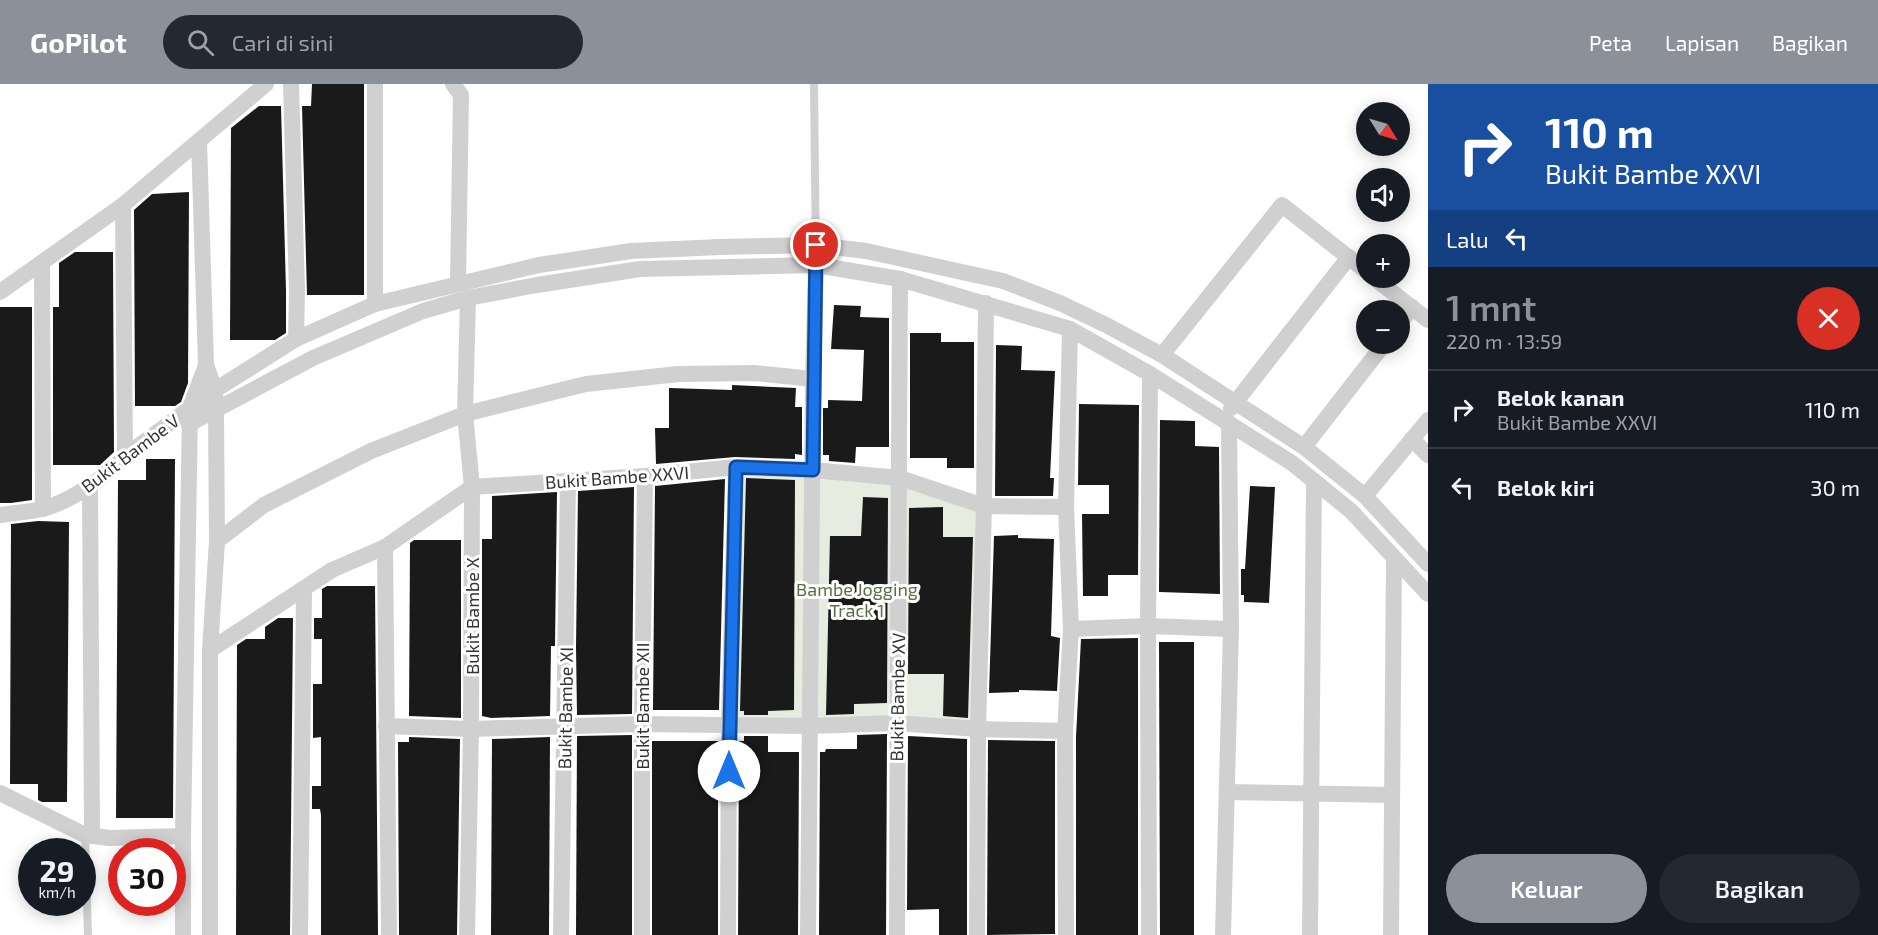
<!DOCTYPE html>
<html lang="id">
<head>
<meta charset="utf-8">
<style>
	body { margin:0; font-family:"Exo 2",sans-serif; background:#242831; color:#f1f3f6; height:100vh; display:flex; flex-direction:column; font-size:22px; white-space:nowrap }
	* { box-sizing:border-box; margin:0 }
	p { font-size:20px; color:#9ea1a6 }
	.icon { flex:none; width:33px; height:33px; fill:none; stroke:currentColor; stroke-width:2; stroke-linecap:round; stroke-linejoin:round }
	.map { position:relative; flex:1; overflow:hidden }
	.details { display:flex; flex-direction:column; background:#171b24; width:450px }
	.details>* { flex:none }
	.banner { background:#1a4fa0; color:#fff; overflow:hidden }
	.needle { width:39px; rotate:127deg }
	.controls { position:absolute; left:1356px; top:18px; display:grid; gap:12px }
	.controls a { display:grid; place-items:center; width:54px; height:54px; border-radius:50%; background:#171b24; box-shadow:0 3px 15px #0003; font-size:30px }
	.speed { position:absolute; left:18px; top:754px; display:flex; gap:12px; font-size:30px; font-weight:700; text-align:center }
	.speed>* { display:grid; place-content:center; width:78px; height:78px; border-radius:50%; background:#171b24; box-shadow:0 3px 15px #0003; line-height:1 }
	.speed small { font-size:15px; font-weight:400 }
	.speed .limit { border:9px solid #d22; background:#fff; color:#111 }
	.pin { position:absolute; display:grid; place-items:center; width:51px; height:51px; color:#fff; margin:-26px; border:3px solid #fff; border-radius:50%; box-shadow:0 2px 6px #0007 }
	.me { position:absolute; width:66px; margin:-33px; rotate:0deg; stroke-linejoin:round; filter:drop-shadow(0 0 4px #0008) }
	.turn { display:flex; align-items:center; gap:21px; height:126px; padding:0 18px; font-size:27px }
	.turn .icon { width:78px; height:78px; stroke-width:2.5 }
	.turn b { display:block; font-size:42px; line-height:51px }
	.then { display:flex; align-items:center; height:57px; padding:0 18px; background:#0003; gap:12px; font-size:22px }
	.round { display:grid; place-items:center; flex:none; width:63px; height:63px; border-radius:32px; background:#242831 }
	.overview { display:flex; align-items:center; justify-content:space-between; height:102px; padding:0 18px }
	h1 { font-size:36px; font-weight:600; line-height:45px; color:#8c9099 }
	.button { display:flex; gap:12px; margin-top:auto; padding:12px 18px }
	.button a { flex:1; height:69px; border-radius:36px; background:#8c9099; color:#fff; font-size:24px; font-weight:600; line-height:69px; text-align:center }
	.button a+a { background:#242831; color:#f1f3f6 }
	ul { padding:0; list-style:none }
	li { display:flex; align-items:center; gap:18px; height:78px; padding:0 18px; border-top:2px solid #363941 }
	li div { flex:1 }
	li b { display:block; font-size:22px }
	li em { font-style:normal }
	header { display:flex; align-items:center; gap:36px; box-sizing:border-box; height:84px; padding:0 30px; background:#8c9099; color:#fff }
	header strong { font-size:28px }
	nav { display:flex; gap:33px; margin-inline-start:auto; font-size:21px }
	.search { width:420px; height:54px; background:#242831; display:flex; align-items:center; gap:15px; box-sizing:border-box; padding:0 21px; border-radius:33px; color:#9ea1a6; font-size:22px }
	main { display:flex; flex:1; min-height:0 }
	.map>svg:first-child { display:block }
	.green { fill:#e6ecdf }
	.building { fill:#1a1a1a }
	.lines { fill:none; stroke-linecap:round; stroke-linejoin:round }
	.service { stroke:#d0d0d0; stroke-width:8 }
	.minor { stroke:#d0d0d0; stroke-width:16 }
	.route-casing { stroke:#114b97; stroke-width:15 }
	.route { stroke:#1a73e8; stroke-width:10 }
	.labels { text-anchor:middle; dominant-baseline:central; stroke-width:6; stroke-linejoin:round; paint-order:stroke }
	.street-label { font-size:18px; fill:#333; stroke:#fff }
	.park-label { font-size:18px; fill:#56703f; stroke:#fff }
</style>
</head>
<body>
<header>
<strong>GoPilot</strong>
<div class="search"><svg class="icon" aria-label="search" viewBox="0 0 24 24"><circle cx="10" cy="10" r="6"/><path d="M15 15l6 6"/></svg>Cari di sini</div>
<nav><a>Peta</a><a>Lapisan</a><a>Bagikan</a></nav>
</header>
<main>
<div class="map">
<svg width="1428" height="851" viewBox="0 0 1428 851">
	<rect width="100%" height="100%" fill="#fff"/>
	<path class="green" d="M736 383 900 394 984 422 978 645 729 640Z"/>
	<g class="building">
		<path d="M312 0H364V211H307L302 22H311Z"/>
		<path d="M259 22H281L286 207V249L275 256H230L231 44Z"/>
		<path d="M189 108 188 299 181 318 175 322H135L134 126 152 110Z"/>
		<path d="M75 168H113L114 368 100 381H53V223H59V179Z"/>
		<path d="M834 221 861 222 860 233 889 234V363H856L855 379 829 377V371H823V324H828V316L862 317 864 266 831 265Z"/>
		<path d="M0 223H32V416L11 419H0Z"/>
		<path d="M910 249H941V258H974V384H947V374H910Z"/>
		<path d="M996 261 1022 262 1021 286 1055 287 1050 394H1054L1053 412H995Z"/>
		<path d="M732 301 796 304 795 323H802V371L795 370V375L735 373 656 380 655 344H669V304L732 306Z"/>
		<path d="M1079 320 1139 321 1138 491H1108V512H1083L1082 430H1109V401H1078Z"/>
		<path d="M1160 336 1195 337V362L1219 363 1220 510 1159 508Z"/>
		<path d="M146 375H175L173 734H116L118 396H146Z"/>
		<path d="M746 394 795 396 794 626 768 627V631H744V627H740Z"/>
		<path d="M725 395 719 626H653L655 402Z"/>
		<path d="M1250 402 1275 403 1269 519 1244 518V511H1241V485H1245Z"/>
		<path d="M634 403 632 630 577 631 576 563 578 407Z"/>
		<path d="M557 408 555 562H551L550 632 491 634 482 632V455H492V412Z"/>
		<path d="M863 413 888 414 887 619 854 620V630L826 631 830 452H861Z"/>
		<path d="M943 423V453H973L968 634 943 632 944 590H908L909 424Z"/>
		<path d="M38 437 69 438 67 718H42L38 716V700H10L11 440Z"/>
		<path d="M1018 451V454L1054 455 1051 552 1060 554 1057 607 1019 606V608L989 609 994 452Z"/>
		<path d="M414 456H461V634L409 632 410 459Z"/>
		<path d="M327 502H375L378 851H321V731L320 725H312V702H321V653L313 654V600H322V555H314V534H322V505Z"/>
		<path d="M278 534H293L290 851H236L237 561 246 555H265V543Z"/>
		<path d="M1138 554V851H1076V653L1081 555Z"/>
		<path d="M1159 558H1194V851H1160Z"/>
		<path d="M887 650 886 851H819L820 668H825L826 665H857V651Z"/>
		<path d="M632 651V851H576L577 652Z"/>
		<path d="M744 652H768V668H799L798 851H738L739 657H744Z"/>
		<path d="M908 652 967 655V851H939V825L907 826Z"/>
		<path d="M409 653 460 655 457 851H399L398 658H409Z"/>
		<path d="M550 653 549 851H491L492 655Z"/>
		<path d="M988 656 1055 657V850L987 851Z"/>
		<rect x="652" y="657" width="66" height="194"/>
	</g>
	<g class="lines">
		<g class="service">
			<path d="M814 0 816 181"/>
			<path d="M85 751 88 851"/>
		</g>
		<g class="minor">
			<path d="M291 0 297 207 296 255"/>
			<path d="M453 0 461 11 458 199"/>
			<path d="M199 57 206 281 215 306 216 327 217 457 210 566V851"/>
			<path d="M123 121 125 372"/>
			<path d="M42 179 43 425"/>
			<path d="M1374 194 1428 236"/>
			<path d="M0 208 123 121 266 0"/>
			<path d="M375 220V0"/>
			<path d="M1400 239 1412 223"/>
			<path d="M1162 271 1282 121 1366 187"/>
			<path d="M1231 324 1349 173"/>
			<path d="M189 340 313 274 423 227 468 214 537 201 640 185 816 181 900 195 1070 245 1150 290 1292 379 1351 427 1428 510"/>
			<path d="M1412 355 1428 371"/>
			<path d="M1304 363 1384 260"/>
			<path d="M90 401 92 751"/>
			<path d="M1365 412 1428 336"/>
			<path d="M0 431C14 429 28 428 42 425 70 418 106 393 125 372L215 306 296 255 375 220 539 181 631 167 720 163 816 161 866 167 1003 197 1060 219 1106 241 1162 271 1304 363 1365 412 1428 480"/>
			<path d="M217 457 264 421 371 367 465 330 586 300 678 290 755 289 813 295"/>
			<path d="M385 463 389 851"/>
			<path d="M1071 545 1148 542 1231 545"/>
			<path d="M210 566 332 486 385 463 472 403 645 392 736 383 813 386 900 394 984 422 1066 423"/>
			<path d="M386 642 471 645 642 640 810 642 896 639 978 645 1065 647"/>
			<path d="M1227 708 1392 711"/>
			<path d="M0 709 85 751 109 754 183 752"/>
			<path d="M183 851V752L190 324 206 281"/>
			<path d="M300 851 304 506"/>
			<path d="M467 851 471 645 472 403 465 330 468 214"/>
			<path d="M561 851 568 396"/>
			<path d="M642 851V640L645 392"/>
			<path d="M728 851 729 640 736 383"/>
			<path d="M808 851 813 295 816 181"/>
			<path d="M897 851C896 632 900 414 900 195"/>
			<path d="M977 851 978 645 984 422 986 219"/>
			<path d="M1066 851 1065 647 1071 545 1066 423 1070 245"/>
			<path d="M1149 851 1148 542 1150 290"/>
			<path d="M1223 851 1231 545 1229 339"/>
			<path d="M1310 851 1314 397"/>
			<path d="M1391 851 1394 474"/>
		</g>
	</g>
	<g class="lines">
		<g class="route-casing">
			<path id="route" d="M729 687 736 383 813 386 816 161"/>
		</g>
		<use href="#route" class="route"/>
	</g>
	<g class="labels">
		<g class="street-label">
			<text transform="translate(130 369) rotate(-37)">Bukit Bambe V</text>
			<text transform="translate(617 393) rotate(-4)">Bukit Bambe XXVI</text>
			<text transform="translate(472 532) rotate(-90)">Bukit Bambe X</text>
			<text transform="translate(897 613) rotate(-89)">Bukit Bambe XV</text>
			<text transform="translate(642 622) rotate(-90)">Bukit Bambe XII</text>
			<text transform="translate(565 624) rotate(-89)">Bukit Bambe XI</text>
		</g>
		<g class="park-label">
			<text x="857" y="505">Bambe Jogging<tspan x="857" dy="21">Track 1</tspan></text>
		</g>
	</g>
</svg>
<div class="controls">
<a><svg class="needle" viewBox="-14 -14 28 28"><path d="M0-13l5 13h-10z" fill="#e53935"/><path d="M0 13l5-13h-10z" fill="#9ea1a6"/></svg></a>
<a><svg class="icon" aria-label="sound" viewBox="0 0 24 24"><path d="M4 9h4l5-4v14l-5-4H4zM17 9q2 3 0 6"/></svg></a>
<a>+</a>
<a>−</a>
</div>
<div class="speed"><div>29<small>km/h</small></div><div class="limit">30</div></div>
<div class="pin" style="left:816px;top:161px;background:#d93025"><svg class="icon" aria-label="arrive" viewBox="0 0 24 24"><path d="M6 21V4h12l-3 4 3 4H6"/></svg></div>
<svg class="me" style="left:729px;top:687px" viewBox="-20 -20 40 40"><circle r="19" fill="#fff"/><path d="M0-13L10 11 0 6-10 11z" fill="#1a73e8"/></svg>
</div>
<section class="details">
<div class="banner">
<div class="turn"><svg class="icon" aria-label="right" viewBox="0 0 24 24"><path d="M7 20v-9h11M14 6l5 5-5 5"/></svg><div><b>110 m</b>Bukit Bambe XXVI</div></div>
<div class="then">Lalu<svg class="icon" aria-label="left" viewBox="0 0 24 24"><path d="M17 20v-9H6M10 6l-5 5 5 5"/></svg></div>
</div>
<div class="overview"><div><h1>1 mnt</h1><p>220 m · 13:59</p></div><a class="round" style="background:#d93025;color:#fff"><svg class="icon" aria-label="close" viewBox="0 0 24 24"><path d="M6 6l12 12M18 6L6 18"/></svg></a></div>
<ul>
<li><svg class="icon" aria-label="right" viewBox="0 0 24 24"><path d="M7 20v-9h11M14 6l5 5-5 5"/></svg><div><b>Belok kanan</b><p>Bukit Bambe XXVI</p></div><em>110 m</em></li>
<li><svg class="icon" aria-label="left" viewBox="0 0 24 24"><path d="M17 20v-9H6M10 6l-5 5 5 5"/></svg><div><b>Belok kiri</b></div><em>30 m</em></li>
</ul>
<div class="button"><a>Keluar</a><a>Bagikan</a></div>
</section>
</main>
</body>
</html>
